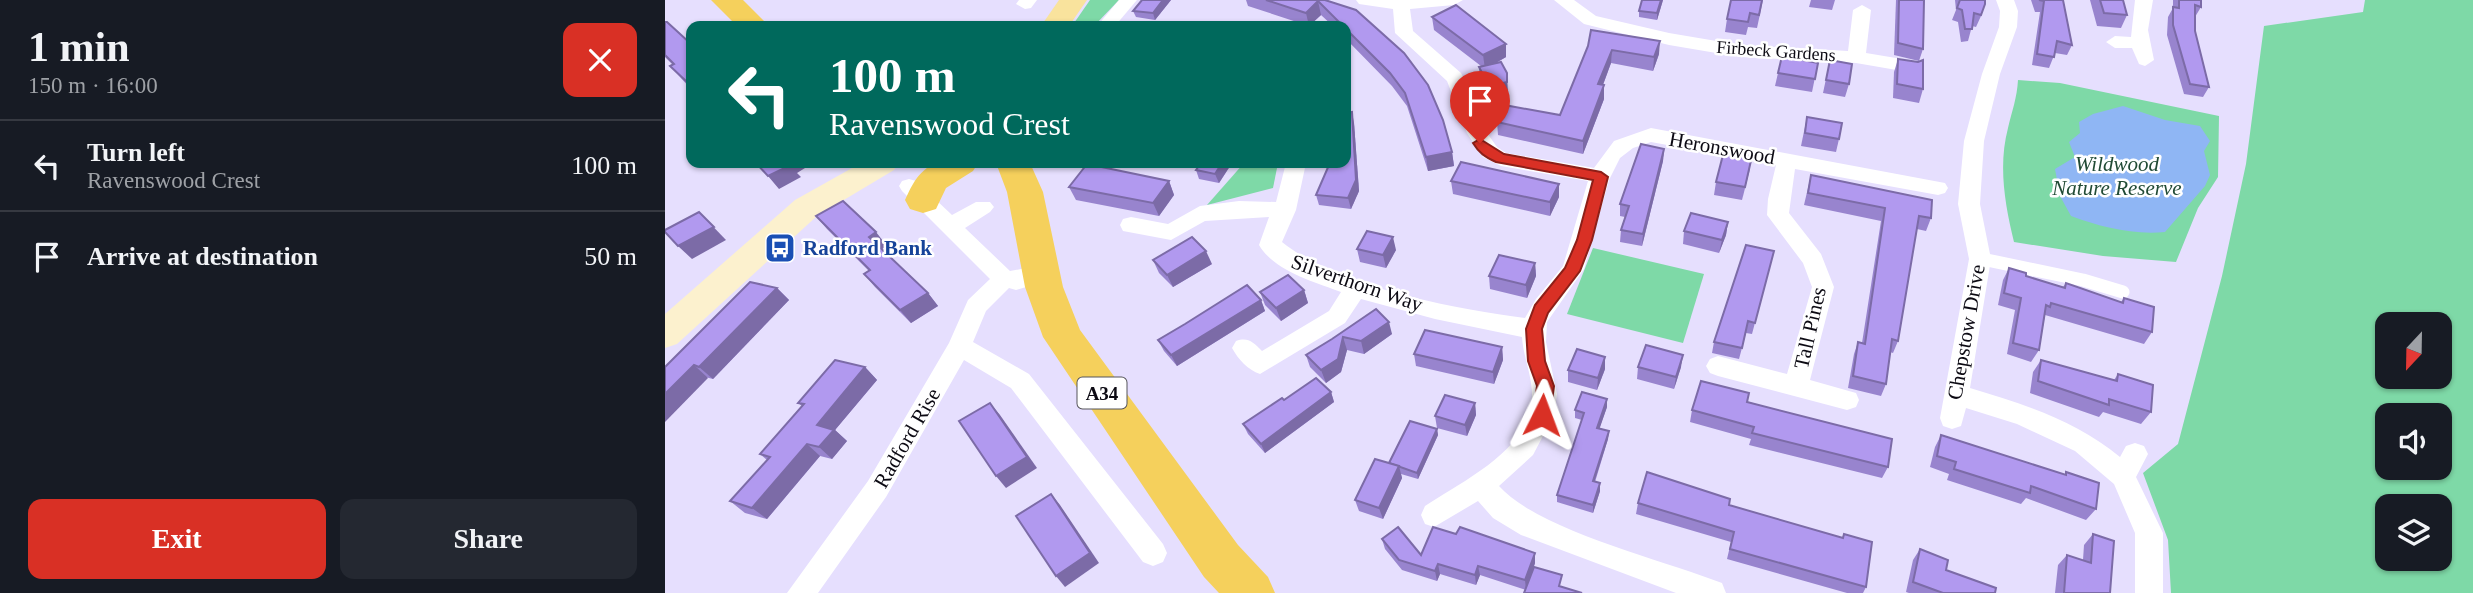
<!DOCTYPE html>
<html lang="en">
<head>
<meta charset="utf-8">
<style>
	body { margin:0; font-family:"Times New Roman",serif; background:#242831; color:#f1f3f6; height:100vh; display:flex; flex-direction:column; font-size:26px; white-space:nowrap }
	* { box-sizing:border-box; margin:0 }
	p { font-size:23px; color:#9ea1a6 }
	.icon { flex:none; width:38px; height:38px; fill:none; stroke:currentColor; stroke-width:2; stroke-linecap:round; stroke-linejoin:round }
	.map { position:relative; flex:1; overflow:hidden }
	.details { display:flex; flex-direction:column; background:#171b24; width:665px }
	.details>* { flex:none }
	.banner { position:absolute; left:21px; top:21px; width:665px; height:147px; border-radius:14px; box-shadow:0 2px 5px #0004; background:#00695c; color:#fff; overflow:hidden }
	.needle { width:46px; rotate:202deg }
	.buttons { position:absolute; left:1710px; top:312px; display:grid; gap:14px }
	.buttons a { display:grid; place-items:center; width:77px; height:77px; border-radius:14px; background:#171b24; box-shadow:0 2px 5px #0004; font-size:35px }
	.pin { position:absolute; display:grid; place-items:center; width:60px; height:60px; color:#fff; margin:-72px -30px; border-radius:50% 50% 50% 0; rotate:-45deg; box-shadow:0 0 7px #0007 }
	.pin .icon { rotate:45deg }
	.me { position:absolute; width:77px; margin:-38px; rotate:3deg; stroke-linejoin:round; filter:drop-shadow(0 0 5px #0008) }
	.turn { display:flex; align-items:center; gap:24px; height:147px; padding:0 28px; font-size:32px }
	.turn .icon { width:91px; height:91px; stroke-width:2.5 }
	.turn b { display:block; font-size:49px; line-height:60px }
	.round { display:grid; place-items:center; flex:none; width:74px; height:74px; border-radius:14px; background:#242831 }
	.summary { display:flex; align-items:center; justify-content:space-between; height:119px; padding:0 28px }
	h1 { font-size:42px; font-weight:700; line-height:52px }
	.cta { display:flex; gap:14px; margin-top:auto; padding:14px 28px }
	.cta a { flex:1; height:80px; border-radius:14px; background:#d93025; color:#fff; font-size:28px; font-weight:700; line-height:80px; text-align:center }
	.cta a+a { background:#242831; color:#f1f3f6 }
	ul { padding:0; list-style:none }
	li { display:flex; align-items:center; gap:21px; height:91px; padding:0 28px; border-top:2px solid #363941 }
	li div { flex:1 }
	li b { display:block; font-size:26px }
	li em { font-style:normal }
	main { display:flex; flex:1; min-height:0 }
	.map>svg:first-child { display:block }
	.green { fill:#7ed9a7; fill-rule:evenodd }
	.water { fill:#8fb6f4 }
	.lines { fill:none; stroke-linecap:round; stroke-linejoin:round }
	.lane-far1 { stroke:#fff; stroke-width:10 }
	.lane { stroke:#fff; stroke-width:13 }
	.street { fill:#fff; fill-rule:evenodd }
	.secondary { fill:#fcf1ce; fill-rule:evenodd }
	.primary { fill:#f9e39d; fill-rule:evenodd }
	.highway { fill:#f5d05c; fill-rule:evenodd }
	.wall { fill:#9884ce }
	.shaded-wall { fill:#7c6ba7 }
	.building { fill:#b199ef; stroke:#7c6ba7; stroke-width:2 }
	.route { fill:#d93025; stroke:#8d1f18; stroke-width:2 }
	.labels { text-anchor:middle; dominant-baseline:central; stroke-width:5; stroke-linejoin:round; paint-order:stroke }
	.far-street-label { font-size:18px; fill:#0c0a13; stroke:#fff }
	.shield { fill:#fff; stroke:#55545a; stroke-width:2 }
	.shield-label { font-size:19px; font-weight:bold; fill:#0c0a13 }
	.street-label { font-size:21px; fill:#0c0a13; stroke:#fff }
	.park-label { font-size:21px; font-style:italic; fill:#214b35; stroke:#fff }
	.transit-label { font-size:21px; font-weight:bold; fill:#164399; stroke:#fff; text-anchor:start }
</style>
</head>
<body>
<main>
<section class="details">
<div class="summary"><div><h1>1 min</h1><p>150 m · 16:00</p></div><a class="round" style="background:#d93025;color:#fff"><svg class="icon" aria-label="close" viewBox="0 0 24 24"><path d="M6 6l12 12M18 6L6 18"/></svg></a></div>
<ul>
<li><svg class="icon" aria-label="left" viewBox="0 0 24 24"><path d="M17 20v-9H6M10 6l-5 5 5 5"/></svg><div><b>Turn left</b><p>Ravenswood Crest</p></div><em>100 m</em></li>
<li><svg class="icon" aria-label="arrive" viewBox="0 0 24 24"><path d="M6 21V4h12l-3 4 3 4H6"/></svg><div><b>Arrive at destination</b></div><em>50 m</em></li>
</ul>
<div class="cta"><a>Exit</a><a>Share</a></div>
</section>
<div class="map">
<svg width="1808" height="593" viewBox="0 0 1808 593">
	<rect width="100%" height="100%" fill="#e6dffe"/>
	<g class="green">
		<path d="M425 0H454L429 26H407Z"/>
		<path d="M1700 0H1808V593H1506L1503 540 1478 473 1513 444 1557 276 1581 164 1599 26 1698 12ZM1722 324H1774V376H1722ZM1722 415H1774V467H1722ZM1722 506H1774V558H1722Z"/>
		<path d="M1353 80 1395 83 1554 116 1553 177 1533 208 1511 262 1438 256 1349 242C1340 205 1333 166 1343 128 1347 111 1352 98 1353 80Z"/>
		<path d="M579 163H613L608 188 542 205Z"/>
		<path d="M928 248 1039 274 1018 343 902 314Z"/>
	</g>
	<path class="water" d="M1458 106 1500 120 1535 126 1545 141 1539 151 1545 175 1540 186 1500 232C1467 235 1436 227 1406 216L1395 196 1390 169 1410 157 1404 142 1415 133 1414 122 1428 114Z"/>
	<g class="lines">
		<path class="lane-far1" d="M1315 259 1326 261"/>
		<path class="lane" d="M1317 259 1418 280 1458 292"/>
		<g class="street">
			<path d="M354 0H372L366 8 360 9 351 4Z"/>
			<path d="M454 0H472L450 26H432Z"/>
			<path d="M691 0H798L789 5 745 9 748 31 796 73 810 99 822 133 832 147 841 153 929 168 949 141 986 128 1280 183 1283 188 1280 193 1273 195 1130 169 1124 213 1156 254 1169 287 1145 380 1191 393 1194 400 1191 407 1182 410 1053 376 1045 373 1041 366 1045 359 1053 356 1122 374 1147 287 1138 263 1102 215 1103 199 1111 165 986 142 968 148 955 158 944 180 919 269 882 322 881 342 892 394 889 415 868 455 834 486C873 530 998 560 1057 583L1061 593H1011L856 535 828 518 813 501 769 527 760 524 756 515 760 506C797 481 868 449 867 395 867 375 858 356 857 337L770 319 696 299 680 323 595 374C583 370 573 359 567 348L571 341C583 337 588 342 597 351L664 311 676 292C650 282 609 271 594 245L604 217 540 221 506 240 458 231 455 225 458 219 466 217 503 224 535 206 574 201 611 202 621 163H641L631 210 617 242C675 288 787 308 860 318L871 299 898 266 923 181 836 166 818 157 802 133 782 81 730 33 728 9 694 4Z"/>
			<path d="M889 0H909L931 16 1004 33 1075 45 1183 51 1188 10 1197 5 1206 10 1201 53 1249 61 1258 67 1249 73 1191 63 1075 57 1004 45 919 24Z"/>
			<path d="M1331 0H1349L1353 11 1352 27 1335 74 1319 141 1315 204 1326 259 1305 388C1359 404 1411 421 1455 457L1461 446 1470 443 1479 446 1483 454 1471 477 1498 533V593H1470V533L1449 484 1410 451 1352 424 1301 408 1296 426 1287 429 1278 426 1275 418 1304 259 1293 204 1299 141 1317 74 1334 27 1335 11Z"/>
			<path d="M1470 0H1488L1483 30 1489 60 1480 66 1474 64 1467 48H1450L1441 42 1450 36 1466 37Z"/>
			<path d="M244 179 251 181 287 215 311 202H325L329 207 325 212 300 228 345 271 377 265 385 268 388 274 385 280 351 290 344 288 321 311 308 342 364 374 498 544 502 553 498 562 488 566 478 562 346 388 299 360 221 497 153 593H122L203 481 284 343 303 300 325 279 237 191 234 186 237 181Z"/>
		</g>
		<path class="secondary" d="M196 163H234L229 170 152 216 12 344 0 348V314L130 200Z"/>
		<path class="primary" d="M394 0H422L404 26H376Z"/>
		<g class="highway">
			<path d="M46 0H78L104 26H72Z"/>
			<path d="M270 163H313L308 171 281 188 271 209 258 213 245 209 240 200C248 183 253 172 270 163Z"/>
			<path d="M331 163H365L378 192 398 287 415 330 573 545 603 577 610 593H554L539 577 378 337 360 287 342 192Z"/>
		</g>
	</g>
	<g class="wall">
		<path d="M477 0H506L490 20 471 17 468 11Z"/>
		<path d="M581 0H660L691 10 787 152 789 166 763 171 742 106 727 86 681 39V26H668L656 15 644 26 583 6Z"/>
		<path d="M977 0H998L992 20 974 17V11Z"/>
		<path d="M1098 0 1092 28 1083 27 1081 35 1060 32 1062 19Z"/>
		<path d="M1146 0H1170L1167 10 1144 7Z"/>
		<path d="M1231 0H1259L1258 49 1254 61 1229 55Z"/>
		<path d="M1290 0H1320V4L1316 16 1311 27 1307 26 1303 41 1296 42 1293 22 1287 20 1291 10Z"/>
		<path d="M1366 0H1398L1407 45 1402 55 1390 53 1384 68 1367 65 1375 12H1370Z"/>
		<path d="M1425 0H1458L1462 15 1456 28 1432 26Z"/>
		<path d="M1508 0H1536V7L1530 17V31L1544 87 1538 97 1519 94 1502 35 1503 17 1508 8Z"/>
		<path d="M767 17 841 44V57L831 63 843 95 825 99 815 80 814 67 816 66 769 30Z"/>
		<path d="M0 22 26 44V89L5 66 8 65 0 57Z"/>
		<path d="M923 46 994 54 988 71 946 63 938 85 939 99 918 154 833 135 832 122 895 115Z"/>
		<path d="M1117 56 1153 63 1147 92 1110 86Z"/>
		<path d="M1233 59 1258 89 1254 103 1228 98 1229 72Z"/>
		<path d="M1165 60 1184 84 1180 97 1158 93Z"/>
		<path d="M1142 117 1174 139 1171 152 1136 146Z"/>
		<path d="M689 123 694 191 686 209 654 205 651 195 664 165Z"/>
		<path d="M999 149 998 161 977 246 955 242 956 230 960 217 955 216V204Z"/>
		<path d="M567 163 554 183 534 179 531 170Z"/>
		<path d="M1085 169 1077 200 1049 195 1051 182Z"/>
		<path d="M1146 175 1266 218 1261 231 1252 229 1233 341 1228 353 1225 352 1221 384 1216 396 1183 388 1189 354 1193 342 1197 343 1216 221 1139 205Z"/>
		<path d="M504 181 509 195 494 216 411 200 404 187Z"/>
		<path d="M786 181 894 184V197L885 216 788 194Z"/>
		<path d="M151 216 222 246 217 249 263 293 273 306 246 323 210 287 199 274 204 271 162 229Z"/>
		<path d="M1063 222 1061 235 1054 253 1018 244 1019 231Z"/>
		<path d="M692 249 731 250 721 268 695 262Z"/>
		<path d="M1109 251 1087 334 1081 333 1074 359 1047 353 1049 342Z"/>
		<path d="M488 260 547 264 508 287 494 273Z"/>
		<path d="M870 263 871 276 862 298 825 289 824 276Z"/>
		<path d="M1344 268 1361 276 1398 287 1401 283 1456 302 1459 298 1487 332 1479 344 1380 315 1374 350 1366 362 1342 354 1350 310 1333 305 1338 280Z"/>
		<path d="M112 288 124 300 48 379 0 367Z"/>
		<path d="M639 290 643 303 616 321 600 305 595 292Z"/>
		<path d="M596 300 600 311 512 366 499 351 493 340Z"/>
		<path d="M711 309 727 334 699 354 682 350 676 372 661 383 645 367 641 355 667 339Z"/>
		<path d="M837 347 838 360 829 384 751 366 749 354Z"/>
		<path d="M1376 360 1449 380 1453 374 1486 412 1476 424 1438 412 1434 417 1365 393 1368 372Z"/>
		<path d="M200 367 212 380 170 430 182 441 167 459 155 456 102 519 80 513 65 501 102 460 95 454 137 406 133 403Z"/>
		<path d="M973 367H1016L1009 389 972 379Z"/>
		<path d="M940 369 932 390 903 382V370Z"/>
		<path d="M666 392 669 402 600 453 583 434 578 424 619 400Z"/>
		<path d="M942 399V407L934 429 944 431 943 439 930 482 935 483V491L928 513 892 502V495L917 420 910 418V410Z"/>
		<path d="M1082 402 1223 467 1217 478 1084 445 1086 439 1025 422 1027 410Z"/>
		<path d="M810 403 811 415 802 436 772 428 770 416Z"/>
		<path d="M772 429 773 435 753 479 736 474 737 478 718 519 694 511 690 500 724 463Z"/>
		<path d="M1276 435 1399 475 1401 472 1431 509 1421 520 1361 498 1356 504 1282 480 1284 474 1265 467 1270 447Z"/>
		<path d="M973 503 1064 505 1177 538 1179 534 1201 587 1198 593H1182L1062 559 1066 542 971 514Z"/>
		<path d="M791 534 870 553V563L863 585 898 586 861 590 815 575 811 585 775 574 772 581 737 570 720 549 717 539 756 555Z"/>
		<path d="M1428 534 1445 593H1390L1393 565 1402 555 1418 560 1419 545Z"/>
		<path d="M1255 549 1281 570 1330 593H1244L1241 592 1248 560Z"/>
	</g>
	<g class="shaded-wall">
		<path d="M498 0H506L490 20 488 13Z"/>
		<path d="M996 0H998L992 20V13Z"/>
		<path d="M653 1 656 15 644 26 641 13Z"/>
		<path d="M995 41 994 54 988 71 989 57Z"/>
		<path d="M841 44V57L820 69 818 55Z"/>
		<path d="M947 50 946 63 933 98V84Z"/>
		<path d="M842 73 843 95 825 99 824 86Z"/>
		<path d="M26 79V88L21 81Z"/>
		<path d="M939 85V99L918 154V141Z"/>
		<path d="M687 112 689 123 694 191 686 209 683 198Z"/>
		<path d="M999 149 998 161 977 246 978 234Z"/>
		<path d="M787 152 789 166 763 171 761 157Z"/>
		<path d="M124 163H136L140 168 132 173 136 177 114 189 103 176Z"/>
		<path d="M557 163H567L554 183 550 174Z"/>
		<path d="M504 181 509 195 494 216 488 203Z"/>
		<path d="M894 184V197L885 216V202Z"/>
		<path d="M34 212 61 240 27 259 13 246Z"/>
		<path d="M1063 222 1061 235 1054 253 1057 240Z"/>
		<path d="M211 232 222 246 215 250 204 237Z"/>
		<path d="M728 237 731 250 721 268 718 255Z"/>
		<path d="M541 251 547 264 508 287 502 275Z"/>
		<path d="M870 263 871 276 862 298 861 285Z"/>
		<path d="M112 288 124 300 48 379 34 367Z"/>
		<path d="M639 290 643 303 616 321 611 308Z"/>
		<path d="M263 293 273 306 246 323 235 310Z"/>
		<path d="M596 300 600 311 512 366 506 355Z"/>
		<path d="M724 322 727 334 699 354 696 341Z"/>
		<path d="M678 337 682 350 676 372 661 383 656 370Z"/>
		<path d="M837 347 838 360 829 384 828 372Z"/>
		<path d="M1018 355 1016 367 1009 389 1011 377Z"/>
		<path d="M940 357V369L932 390 933 378Z"/>
		<path d="M29 365 43 378 0 422V394Z"/>
		<path d="M200 367 212 380 170 430 182 441 167 459 154 447 152 425Z"/>
		<path d="M666 392 669 402 600 453 596 444Z"/>
		<path d="M942 399V407L932 436V428Z"/>
		<path d="M325 403 335 415 372 468 341 488 331 476Z"/>
		<path d="M810 403 811 415 802 436 800 425Z"/>
		<path d="M772 429 773 435 753 479 752 473Z"/>
		<path d="M944 431 943 439 927 489 928 481Z"/>
		<path d="M142 444 155 456 102 519 87 508Z"/>
		<path d="M734 466 737 478 718 519 714 508Z"/>
		<path d="M935 483V491L928 513V505Z"/>
		<path d="M386 494 395 505 434 563 400 587 391 576Z"/>
		<path d="M870 553V563L861 590 860 580Z"/>
		<path d="M773 564 775 574 772 581 770 571Z"/>
		<path d="M813 566 815 575 811 585 810 575Z"/>
	</g>
	<g class="building">
		<path d="M477 0H498L488 13 468 11Z"/>
		<path d="M601 0H660L691 10 739 53 763 85 778 120 787 152 761 157 740 93 725 73 681 29V26H678L653 1 641 13Z"/>
		<path d="M977 0H996L992 13 974 11Z"/>
		<path d="M1066 0H1097L1094 15 1085 13 1083 22 1062 19Z"/>
		<path d="M1234 0H1259L1258 49 1233 43Z"/>
		<path d="M1295 0H1320V4L1316 15 1309 13 1307 29H1300L1297 10 1292 8Z"/>
		<path d="M1374 0H1398L1407 45 1392 41 1389 57 1372 54 1379 1Z"/>
		<path d="M1435 0H1458L1462 15 1439 13Z"/>
		<path d="M1514 0H1536V7L1530 5V31L1544 87 1525 84 1508 25V7L1514 8Z"/>
		<path d="M791 5 841 44 818 55 767 17Z"/>
		<path d="M0 22H2L26 44V80V79L21 81 5 66 9 64 0 55Z"/>
		<path d="M926 30 995 41 989 57 947 50 933 84 939 85 918 141 832 122 839 105 895 115 923 46Z"/>
		<path d="M1117 56 1153 63 1150 79 1113 73Z"/>
		<path d="M1233 59 1253 62 1258 60V89L1232 84Z"/>
		<path d="M1165 60 1187 64 1184 84 1161 80Z"/>
		<path d="M836 62 842 73V82L824 86 814 67Z"/>
		<path d="M687 112 691 180 683 198 651 195 664 165V163H681V113Z"/>
		<path d="M1142 117 1177 123 1174 139 1140 133Z"/>
		<path d="M976 144 999 149 978 234 956 230 964 206 955 204Z"/>
		<path d="M1059 151 1087 156 1080 187 1051 182Z"/>
		<path d="M796 162 894 184 885 202 786 181Z"/>
		<path d="M91 163H124L126 165 103 176Z"/>
		<path d="M536 163H557L550 174 531 170Z"/>
		<path d="M422 164 504 181 488 203 404 187Z"/>
		<path d="M1146 175 1267 200 1266 218 1254 216 1233 341 1227 339 1221 384 1188 376 1193 342 1200 344 1220 208 1143 193Z"/>
		<path d="M178 201 211 232 204 237 263 293 235 310 199 274 205 270 151 216Z"/>
		<path d="M34 212 49 227 13 246 0 232V230Z"/>
		<path d="M1026 213 1063 222 1057 240 1019 231Z"/>
		<path d="M702 231 728 237 718 255 692 249Z"/>
		<path d="M527 237 541 251 502 275 488 260Z"/>
		<path d="M1081 245 1109 251 1090 323 1083 321 1077 348 1049 342Z"/>
		<path d="M834 255 870 263 861 285 824 276Z"/>
		<path d="M1344 268 1361 273V276L1400 288 1401 283 1458 303 1459 298 1489 307 1487 332 1386 303 1385 307 1381 305 1374 350 1348 343 1356 298 1339 293Z"/>
		<path d="M623 275 639 290 611 308 595 292Z"/>
		<path d="M85 282 112 288 34 367 29 365 0 394V367Z"/>
		<path d="M582 285 596 300 506 355 493 340 520 324Z"/>
		<path d="M711 309 724 322 696 341 678 337 673 359 656 370 641 355 667 339Z"/>
		<path d="M760 330 837 347 828 372 749 354Z"/>
		<path d="M981 345 1018 355 1011 377 973 367Z"/>
		<path d="M912 349 940 357 933 378 903 370Z"/>
		<path d="M170 360 200 367 152 425 169 430 154 447 142 444 87 508 65 501 105 457 95 454 139 404 133 403Z"/>
		<path d="M1376 360 1452 381 1453 374 1488 385 1486 412 1444 399V405L1373 381Z"/>
		<path d="M651 378 666 392 596 444 578 424 617 398 619 400Z"/>
		<path d="M1036 381 1084 393 1082 402 1227 439 1223 467 1087 433 1089 427 1027 410Z"/>
		<path d="M917 392 942 399 932 428 944 431 928 481 935 483 928 505 892 495 919 413 910 410Z"/>
		<path d="M780 395 810 403 800 425 770 416Z"/>
		<path d="M325 403 362 457 331 476 294 421Z"/>
		<path d="M745 421 772 429 752 473 724 463Z"/>
		<path d="M1276 435 1401 475V472L1434 483 1431 509 1366 486 1365 493 1289 469 1291 462 1272 456Z"/>
		<path d="M710 459 734 466 714 508 690 500Z"/>
		<path d="M982 472 1065 499 1064 505 1178 538 1179 534 1207 542 1201 587 1065 549 1069 532 973 503Z"/>
		<path d="M386 494 425 553 391 576 351 516Z"/>
		<path d="M733 527 756 555 768 527 791 534 795 527 870 553 860 580 813 566 810 575 773 564 770 571 734 560 717 539Z"/>
		<path d="M1428 534 1449 541 1445 593H1399L1402 555 1426 563Z"/>
		<path d="M1255 549 1283 560 1281 570 1331 588 1330 593H1278L1248 582Z"/>
		<path d="M869 567 897 575 894 586 917 593H859Z"/>
	</g>
	<path class="route" d="M815 139 839 154 936 172 943 177 927 240 915 271 883 313 877 329 880 361 889 386 885 415 877 423 868 415 872 386 863 361 861 329 870 305 900 268 912 240 928 180 831 162C820 157 814 153 808 143Z"/>
	<defs>
		<g id="bus-square" transform="scale(1.575)"><rect x="-9" y="-9" width="18" height="18" rx="4" fill="#1a4fb4" stroke="#fff"/><path d="M-5-6H5V4H4V6H2V4H-2V6H-4V4H-5ZM-3.5-4V0h7V-4ZM-3.5 1.2v1.5H-2V1.2ZM2 1.2v1.5H3.5V1.2Z" fill="#fff"/></g>
	</defs>
	<g fill-rule="evenodd">
		<use href="#bus-square" x="115" y="248"/>
	</g>
	<g class="labels">
		<g class="far-street-label">
			<text transform="translate(1111 51) rotate(4)">Firbeck Gardens</text>
		</g>
		<rect class="shield" x="412.5" y="377.5" width="49" height="31" rx="5"/>
		<g class="shield-label">
			<text x="437" y="393">A34</text>
		</g>
		<g class="street-label">
			<text transform="translate(1057 148) rotate(10)">Heronswood</text>
			<text transform="translate(692 283) rotate(19)">Silverthorn Way</text>
			<text transform="translate(1145 328) rotate(-77)">Tall Pines</text>
			<text transform="translate(1301 332) rotate(-80)">Chepstow Drive</text>
			<text transform="translate(242 438) rotate(-60)">Radford Rise</text>
		</g>
		<g class="park-label">
			<text x="1452" y="164">Wildwood<tspan x="1452" dy="24">Nature Reserve</tspan></text>
		</g>
		<g class="transit-label">
			<text x="138" y="248">Radford Bank</text>
		</g>
	</g>
</svg>
<div class="buttons">
<a><svg class="needle" viewBox="-14 -14 28 28"><path d="M0-13l5 13h-10z" fill="#e53935"/><path d="M0 13l5-13h-10z" fill="#9ea1a6"/></svg></a>
<a><svg class="icon" aria-label="sound" viewBox="0 0 24 24"><path d="M4 9h4l5-4v14l-5-4H4zM17 9q2 3 0 6"/></svg></a>
<a><svg class="icon" aria-label="layers" viewBox="0 0 24 24"><path d="M12 4l9 5-9 5-9-5zM3 14l9 5 9-5"/></svg></a>
</div>
<div class="pin" style="left:815px;top:143px;background:#d93025"><svg class="icon" aria-label="arrive" viewBox="0 0 24 24"><path d="M6 21V4h12l-3 4 3 4H6"/></svg></div>
<svg class="me" style="left:877px;top:415px" viewBox="-20 -20 40 40"><path d="M0-17L14 15 0 8-14 15z" fill="#d93025" stroke="#fff" stroke-width="4"/></svg>
<div class="banner">
<div class="turn"><svg class="icon" aria-label="left" viewBox="0 0 24 24"><path d="M17 20v-9H6M10 6l-5 5 5 5"/></svg><div><b>100 m</b>Ravenswood Crest</div></div>
</div>
</div>
</main>
</body>
</html>
